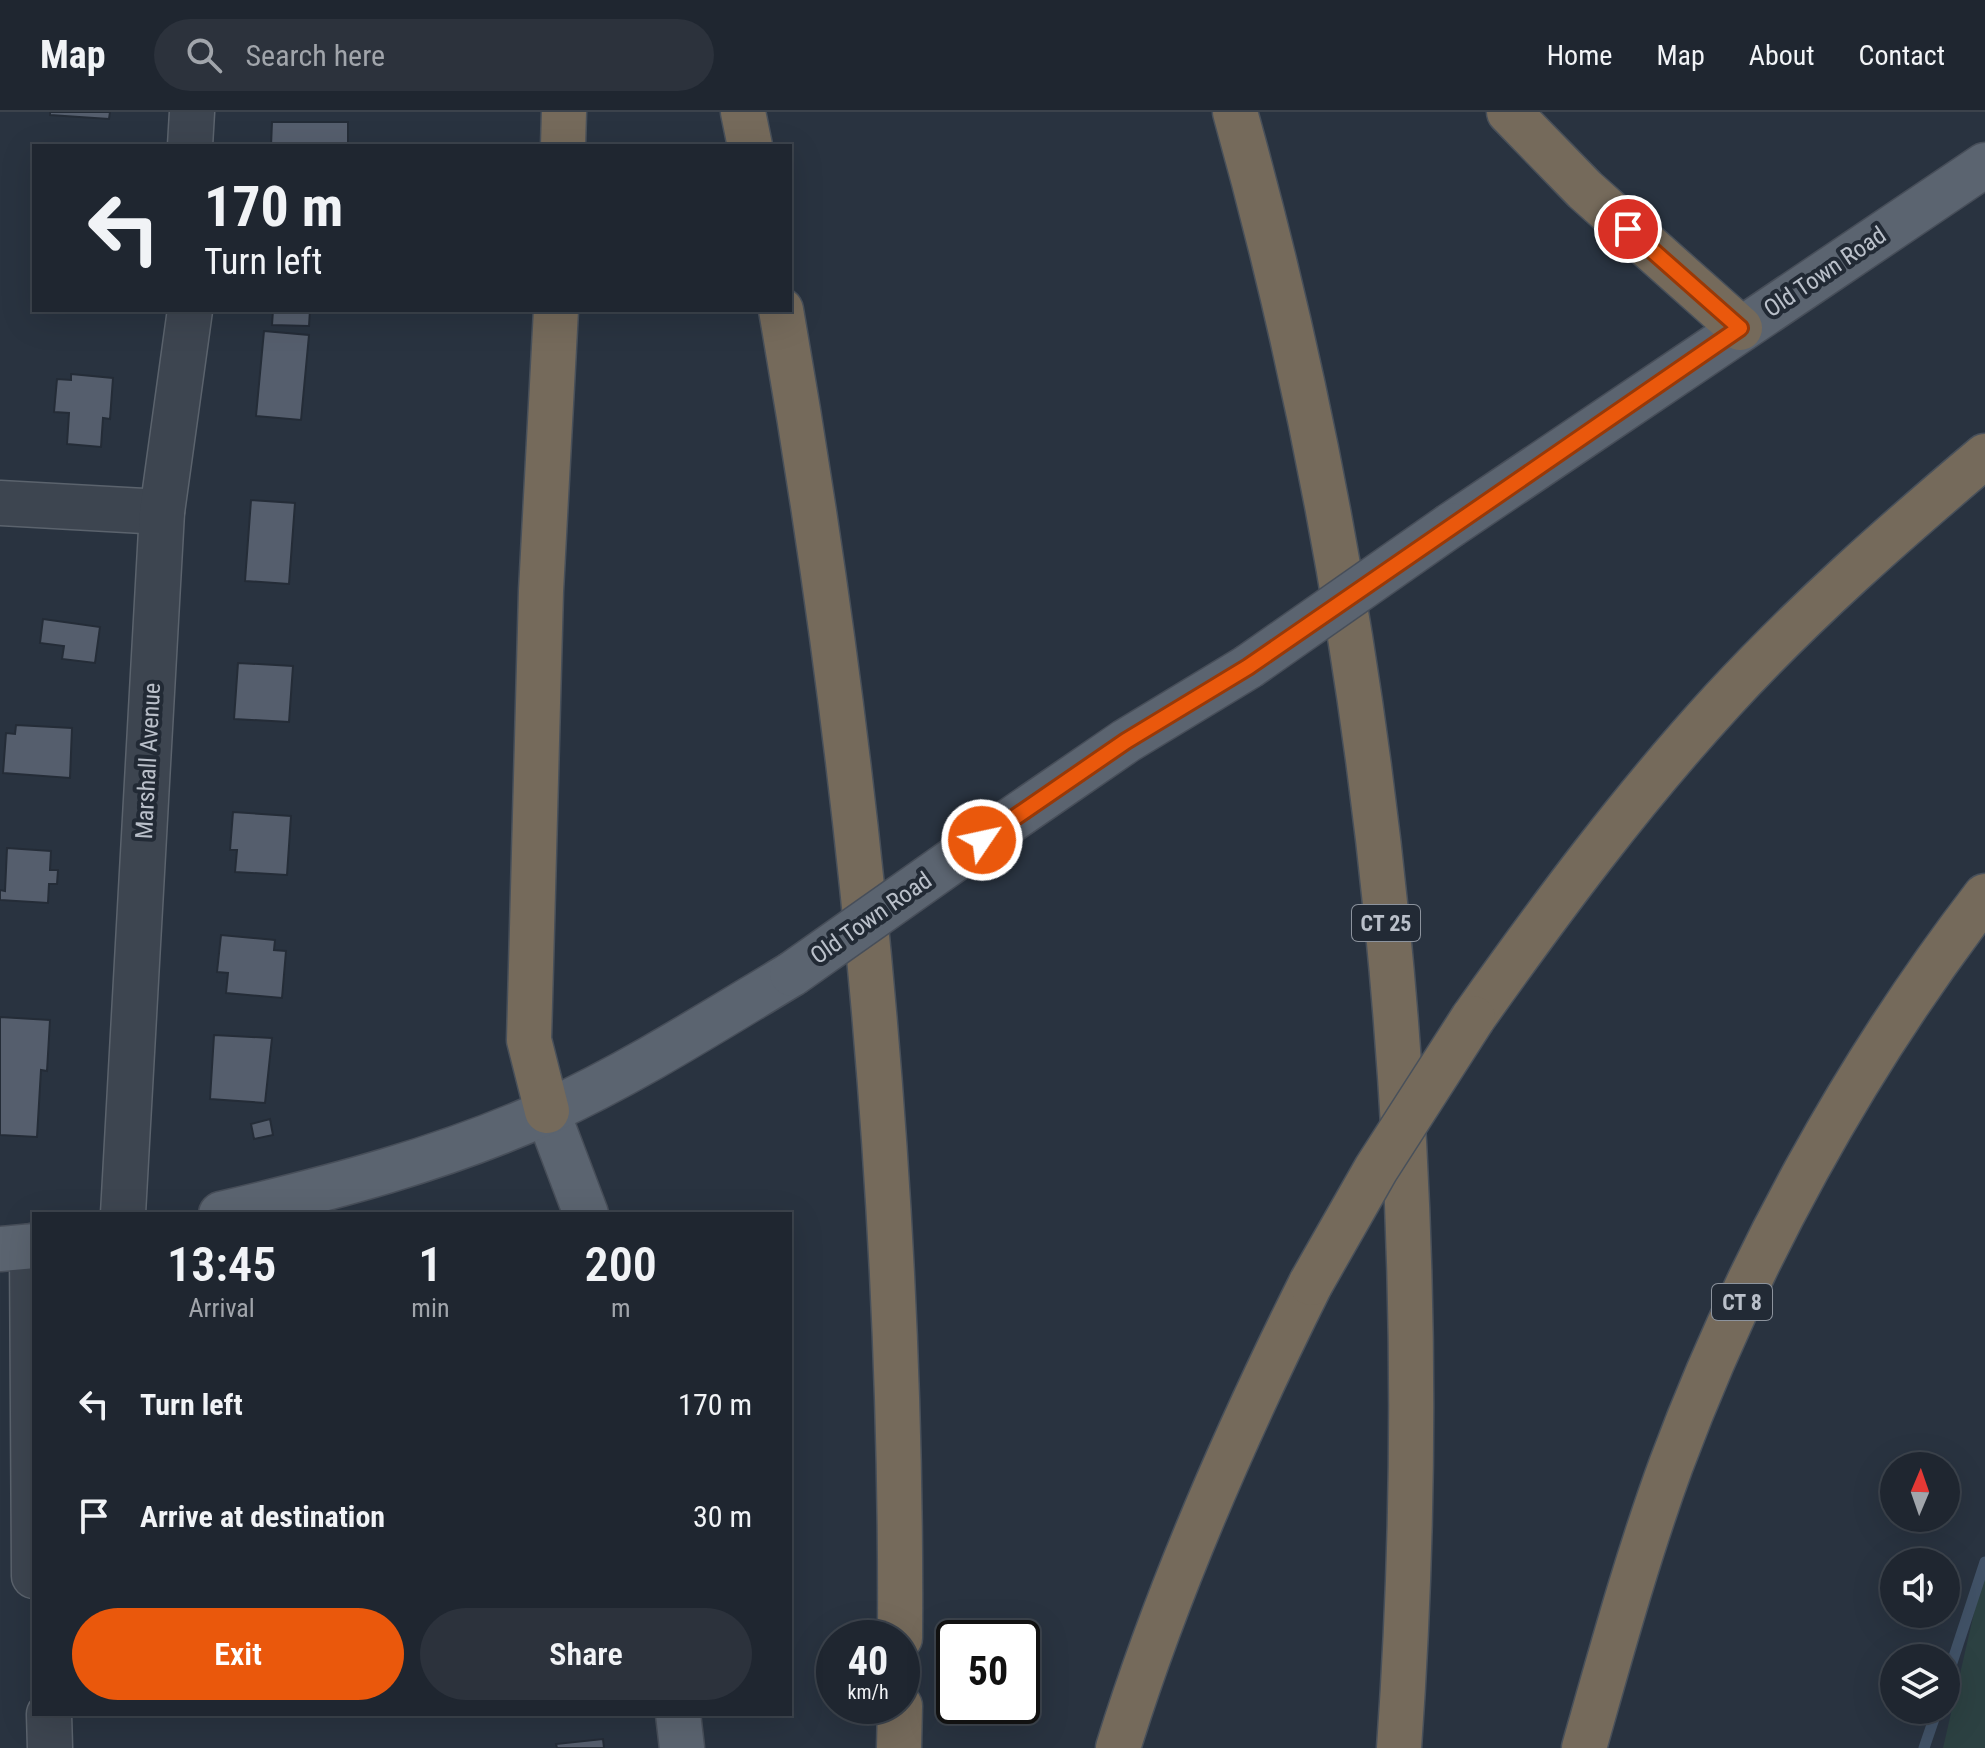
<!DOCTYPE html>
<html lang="en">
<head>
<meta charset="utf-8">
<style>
	body { margin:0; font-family:"Roboto Condensed",sans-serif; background:#2c323c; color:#f1f3f6; height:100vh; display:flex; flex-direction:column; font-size:30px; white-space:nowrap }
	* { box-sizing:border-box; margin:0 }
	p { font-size:26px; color:#a1a5ab }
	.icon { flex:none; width:44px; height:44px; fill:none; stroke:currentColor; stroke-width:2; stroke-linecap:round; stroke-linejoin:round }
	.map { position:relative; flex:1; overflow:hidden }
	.panel { position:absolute; left:32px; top:1100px; width:760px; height:504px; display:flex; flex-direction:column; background:#1f2630; border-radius:0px; box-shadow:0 8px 32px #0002,0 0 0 2px #3c434c }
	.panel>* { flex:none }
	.banner { position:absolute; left:32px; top:32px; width:760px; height:168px; border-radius:0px; box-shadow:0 8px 32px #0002,0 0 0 2px #3c434c; background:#1f2630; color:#f1f3f6; overflow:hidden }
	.needle { width:52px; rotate:2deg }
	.controls { position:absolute; left:1880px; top:1340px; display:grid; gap:16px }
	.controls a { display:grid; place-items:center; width:80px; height:80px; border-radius:50%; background:#1f2630; box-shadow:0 8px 32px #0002,0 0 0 2px #3c434c; font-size:40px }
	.speed { position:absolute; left:816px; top:1508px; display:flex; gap:16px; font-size:40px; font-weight:700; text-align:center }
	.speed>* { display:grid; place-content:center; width:104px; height:104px; border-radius:50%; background:#1f2630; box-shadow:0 8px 32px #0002,0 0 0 2px #3c434c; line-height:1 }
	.speed small { font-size:20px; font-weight:400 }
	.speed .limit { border:4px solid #111; border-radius:12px; background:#fff; color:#111 }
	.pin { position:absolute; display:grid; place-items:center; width:68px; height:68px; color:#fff; margin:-34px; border:4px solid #fff; border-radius:50%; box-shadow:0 2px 8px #0007 }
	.me { position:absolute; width:88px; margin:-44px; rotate:56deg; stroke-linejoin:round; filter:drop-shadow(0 0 6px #0008) }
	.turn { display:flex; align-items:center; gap:28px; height:168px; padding:0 40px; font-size:36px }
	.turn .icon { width:104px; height:104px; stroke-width:2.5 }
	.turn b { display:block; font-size:56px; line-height:68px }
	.eta { display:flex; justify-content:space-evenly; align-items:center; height:136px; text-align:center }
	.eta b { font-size:48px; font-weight:600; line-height:56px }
	.action { display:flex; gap:16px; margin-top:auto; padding:16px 40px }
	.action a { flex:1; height:92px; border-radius:48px; background:#ea580c; color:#fff; font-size:32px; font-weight:600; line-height:92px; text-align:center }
	.action a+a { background:#2c323c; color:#f1f3f6 }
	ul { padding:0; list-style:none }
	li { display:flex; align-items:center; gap:24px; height:112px; padding:0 40px }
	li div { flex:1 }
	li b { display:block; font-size:30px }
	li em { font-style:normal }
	header { display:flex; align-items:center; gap:48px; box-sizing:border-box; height:112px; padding:0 40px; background:#1f2630; border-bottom:2px solid #3c434c }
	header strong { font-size:38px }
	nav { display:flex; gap:44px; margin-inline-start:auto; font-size:28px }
	.search { width:560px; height:72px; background:#2c323c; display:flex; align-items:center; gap:20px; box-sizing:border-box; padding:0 28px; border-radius:44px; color:#a1a5ab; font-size:30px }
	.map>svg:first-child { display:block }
	.green { fill:#2c4142 }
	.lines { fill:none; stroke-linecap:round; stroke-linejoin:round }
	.stream { stroke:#415267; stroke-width:11 }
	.building { fill:#555e6d; stroke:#242c37; stroke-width:2 }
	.minor-casing { stroke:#5b636d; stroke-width:47 }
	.major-casing { stroke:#474e59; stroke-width:47 }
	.highway-casing { stroke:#48505a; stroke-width:47 }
	.minor { stroke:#3d4550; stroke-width:44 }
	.major { stroke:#5b6470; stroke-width:44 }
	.highway { stroke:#756a5b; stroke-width:44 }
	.major-bridge-casing { stroke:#474e59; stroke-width:47; stroke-linecap:butt }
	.highway-bridge-casing { stroke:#48505a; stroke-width:47; stroke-linecap:butt }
	.major-bridge { stroke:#5b6470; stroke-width:44 }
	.highway-bridge { stroke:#756a5b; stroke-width:44 }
	.route-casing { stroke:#983908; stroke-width:20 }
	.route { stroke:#ea580c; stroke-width:14 }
	.labels { text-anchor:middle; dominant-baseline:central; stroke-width:8; stroke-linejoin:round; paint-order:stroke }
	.shield { fill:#222a35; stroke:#8c939d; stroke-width:2 }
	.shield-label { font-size:22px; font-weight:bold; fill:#bac0ca }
	.street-label { font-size:24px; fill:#bac0ca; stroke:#222a35 }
</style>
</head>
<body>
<header>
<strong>Map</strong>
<div class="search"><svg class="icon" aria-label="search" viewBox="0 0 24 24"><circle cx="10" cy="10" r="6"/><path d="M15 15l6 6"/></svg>Search here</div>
<nav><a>Home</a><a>Map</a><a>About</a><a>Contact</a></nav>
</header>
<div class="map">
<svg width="1985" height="1636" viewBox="0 0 1985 1636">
	<rect width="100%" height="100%" fill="#293340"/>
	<path class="green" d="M1985 1455V1636H1943L1982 1466Z"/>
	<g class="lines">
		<g class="stream">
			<path d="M1946 1569 1985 1450"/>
			<path d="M1924 1636 1937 1598"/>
		</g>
	</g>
	<g class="building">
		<path d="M50 0H110L109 7 50 3Z"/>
		<path d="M272 10H348V34H271Z"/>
		<path d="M273 198H310L309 214 272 213Z"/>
		<path d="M264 219 309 223 301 308 256 304Z"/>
		<path d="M71 262 113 266 110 307 103 306 101 335 67 332 69 301 54 300 57 267 71 268Z"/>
		<path d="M251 388 295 391 289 472 245 469Z"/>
		<path d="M43 507 100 515 95 551 62 547 64 534 40 531Z"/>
		<path d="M238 551 293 554 289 610 234 607Z"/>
		<path d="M16 613 72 616 70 666 3 661 6 621 15 622Z"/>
		<path d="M233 700 291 704 287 763 235 760 237 738H230Z"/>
		<path d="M7 736 51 739 50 758H58L57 772H49L48 791 0 788V778L5 779Z"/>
		<path d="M221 823 275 828 274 838 286 839 282 886 226 881 228 861 217 860Z"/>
		<path d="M0 905 50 908 47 959 41 958 37 1025 0 1023Z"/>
		<path d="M214 923 272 926 265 991 210 987Z"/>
		<path d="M270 1007 273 1023 254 1027 251 1012Z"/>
		<path d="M603 1627 604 1636H557L556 1632Z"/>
	</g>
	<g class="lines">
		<g class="minor-casing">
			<g id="minor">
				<path d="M190 34 192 0"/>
				<path d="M0 391 162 400"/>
				<path d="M123 1102 162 400 190 198"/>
				<path d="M32 1134 34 1464"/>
				<path d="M49 1602 50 1636"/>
			</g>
		</g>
		<g class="major-casing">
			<g id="major">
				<path d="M1451 413 1985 53"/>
				<path d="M982 728 1126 629 1248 555"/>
				<path d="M547 999 586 1102"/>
				<path d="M221 1102C332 1076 443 1047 547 1000 632 961 712 910 792 862"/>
				<path d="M0 1137 34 1134"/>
				<path d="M678 1602 682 1636"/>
			</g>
		</g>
		<g class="highway-casing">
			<g id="highway">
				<path d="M743 0 750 34"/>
				<path d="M1235 0C1383 528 1438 1089 1399 1636"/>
				<path d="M1509 0 1585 78 1740 216"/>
				<path d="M563 34 564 0"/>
				<path d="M781 198C858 637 903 1080 900 1526"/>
				<path d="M1473 906C1551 796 1631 688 1723 588 1804 500 1894 421 1985 344"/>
				<path d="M547 999 529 928 541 479 556 198"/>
				<path d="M899 1636 900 1594"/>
				<path d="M1118 1636C1168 1475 1236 1321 1311 1171"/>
				<path d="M1584 1636C1611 1541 1637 1446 1671 1353 1746 1152 1854 954 1985 784"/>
			</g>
		</g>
		<use href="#minor" class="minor"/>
		<use href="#major" class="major"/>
		<use href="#highway" class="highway"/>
		<g class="major-bridge-casing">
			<g id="major-bridge">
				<path d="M1248 555 1451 413"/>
				<path d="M792 862 982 728"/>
			</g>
		</g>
		<g class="highway-bridge-casing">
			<path id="highway-bridge" d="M1311 1171 1376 1057 1473 906"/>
		</g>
		<use href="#major-bridge" class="major-bridge"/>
		<use href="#highway-bridge" class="highway-bridge"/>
	</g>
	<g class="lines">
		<g class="route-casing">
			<path id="route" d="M982 728 1126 629 1248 555 1740 216 1628 117"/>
		</g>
		<use href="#route" class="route"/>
	</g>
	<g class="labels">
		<g class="shield">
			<rect x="1352" y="793" width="68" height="36" rx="6"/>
			<rect x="1712" y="1172" width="60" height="36" rx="6"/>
		</g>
		<g class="shield-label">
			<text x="1386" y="811">CT 25</text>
			<text x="1742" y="1190">CT 8</text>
		</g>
		<g class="street-label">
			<text transform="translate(1825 160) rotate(-34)">Old Town Road</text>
			<text transform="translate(148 649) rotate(-87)">Marshall Avenue</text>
			<text transform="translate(871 806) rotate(-35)">Old Town Road</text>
		</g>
	</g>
</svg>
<div class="controls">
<a><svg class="needle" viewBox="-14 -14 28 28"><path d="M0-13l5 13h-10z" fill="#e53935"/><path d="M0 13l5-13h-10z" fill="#a1a5ab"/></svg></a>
<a><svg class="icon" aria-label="sound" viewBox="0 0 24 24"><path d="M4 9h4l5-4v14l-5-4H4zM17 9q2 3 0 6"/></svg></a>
<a><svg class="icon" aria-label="layers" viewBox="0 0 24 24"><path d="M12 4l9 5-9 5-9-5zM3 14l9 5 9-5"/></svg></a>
</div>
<div class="speed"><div>40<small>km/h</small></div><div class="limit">50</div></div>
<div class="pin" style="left:1628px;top:117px;background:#d93025"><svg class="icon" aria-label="arrive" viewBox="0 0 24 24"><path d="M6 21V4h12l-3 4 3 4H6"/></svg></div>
<svg class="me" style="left:982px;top:728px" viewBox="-20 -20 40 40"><circle r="17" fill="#ea580c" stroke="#fff" stroke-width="3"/><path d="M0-11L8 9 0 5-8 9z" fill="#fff"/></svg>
<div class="banner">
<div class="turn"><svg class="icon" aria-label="left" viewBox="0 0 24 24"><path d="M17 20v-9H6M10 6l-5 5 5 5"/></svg><div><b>170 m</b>Turn left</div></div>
</div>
<section class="panel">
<div class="eta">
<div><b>13:45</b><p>Arrival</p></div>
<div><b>1</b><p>min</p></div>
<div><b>200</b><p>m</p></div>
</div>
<ul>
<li><svg class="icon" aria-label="left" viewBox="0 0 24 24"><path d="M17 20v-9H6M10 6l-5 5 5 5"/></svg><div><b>Turn left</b></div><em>170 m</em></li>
<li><svg class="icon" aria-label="arrive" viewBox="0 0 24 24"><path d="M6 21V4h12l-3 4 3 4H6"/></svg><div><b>Arrive at destination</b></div><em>30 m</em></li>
</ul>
<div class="action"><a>Exit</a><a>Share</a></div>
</section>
</div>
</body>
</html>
